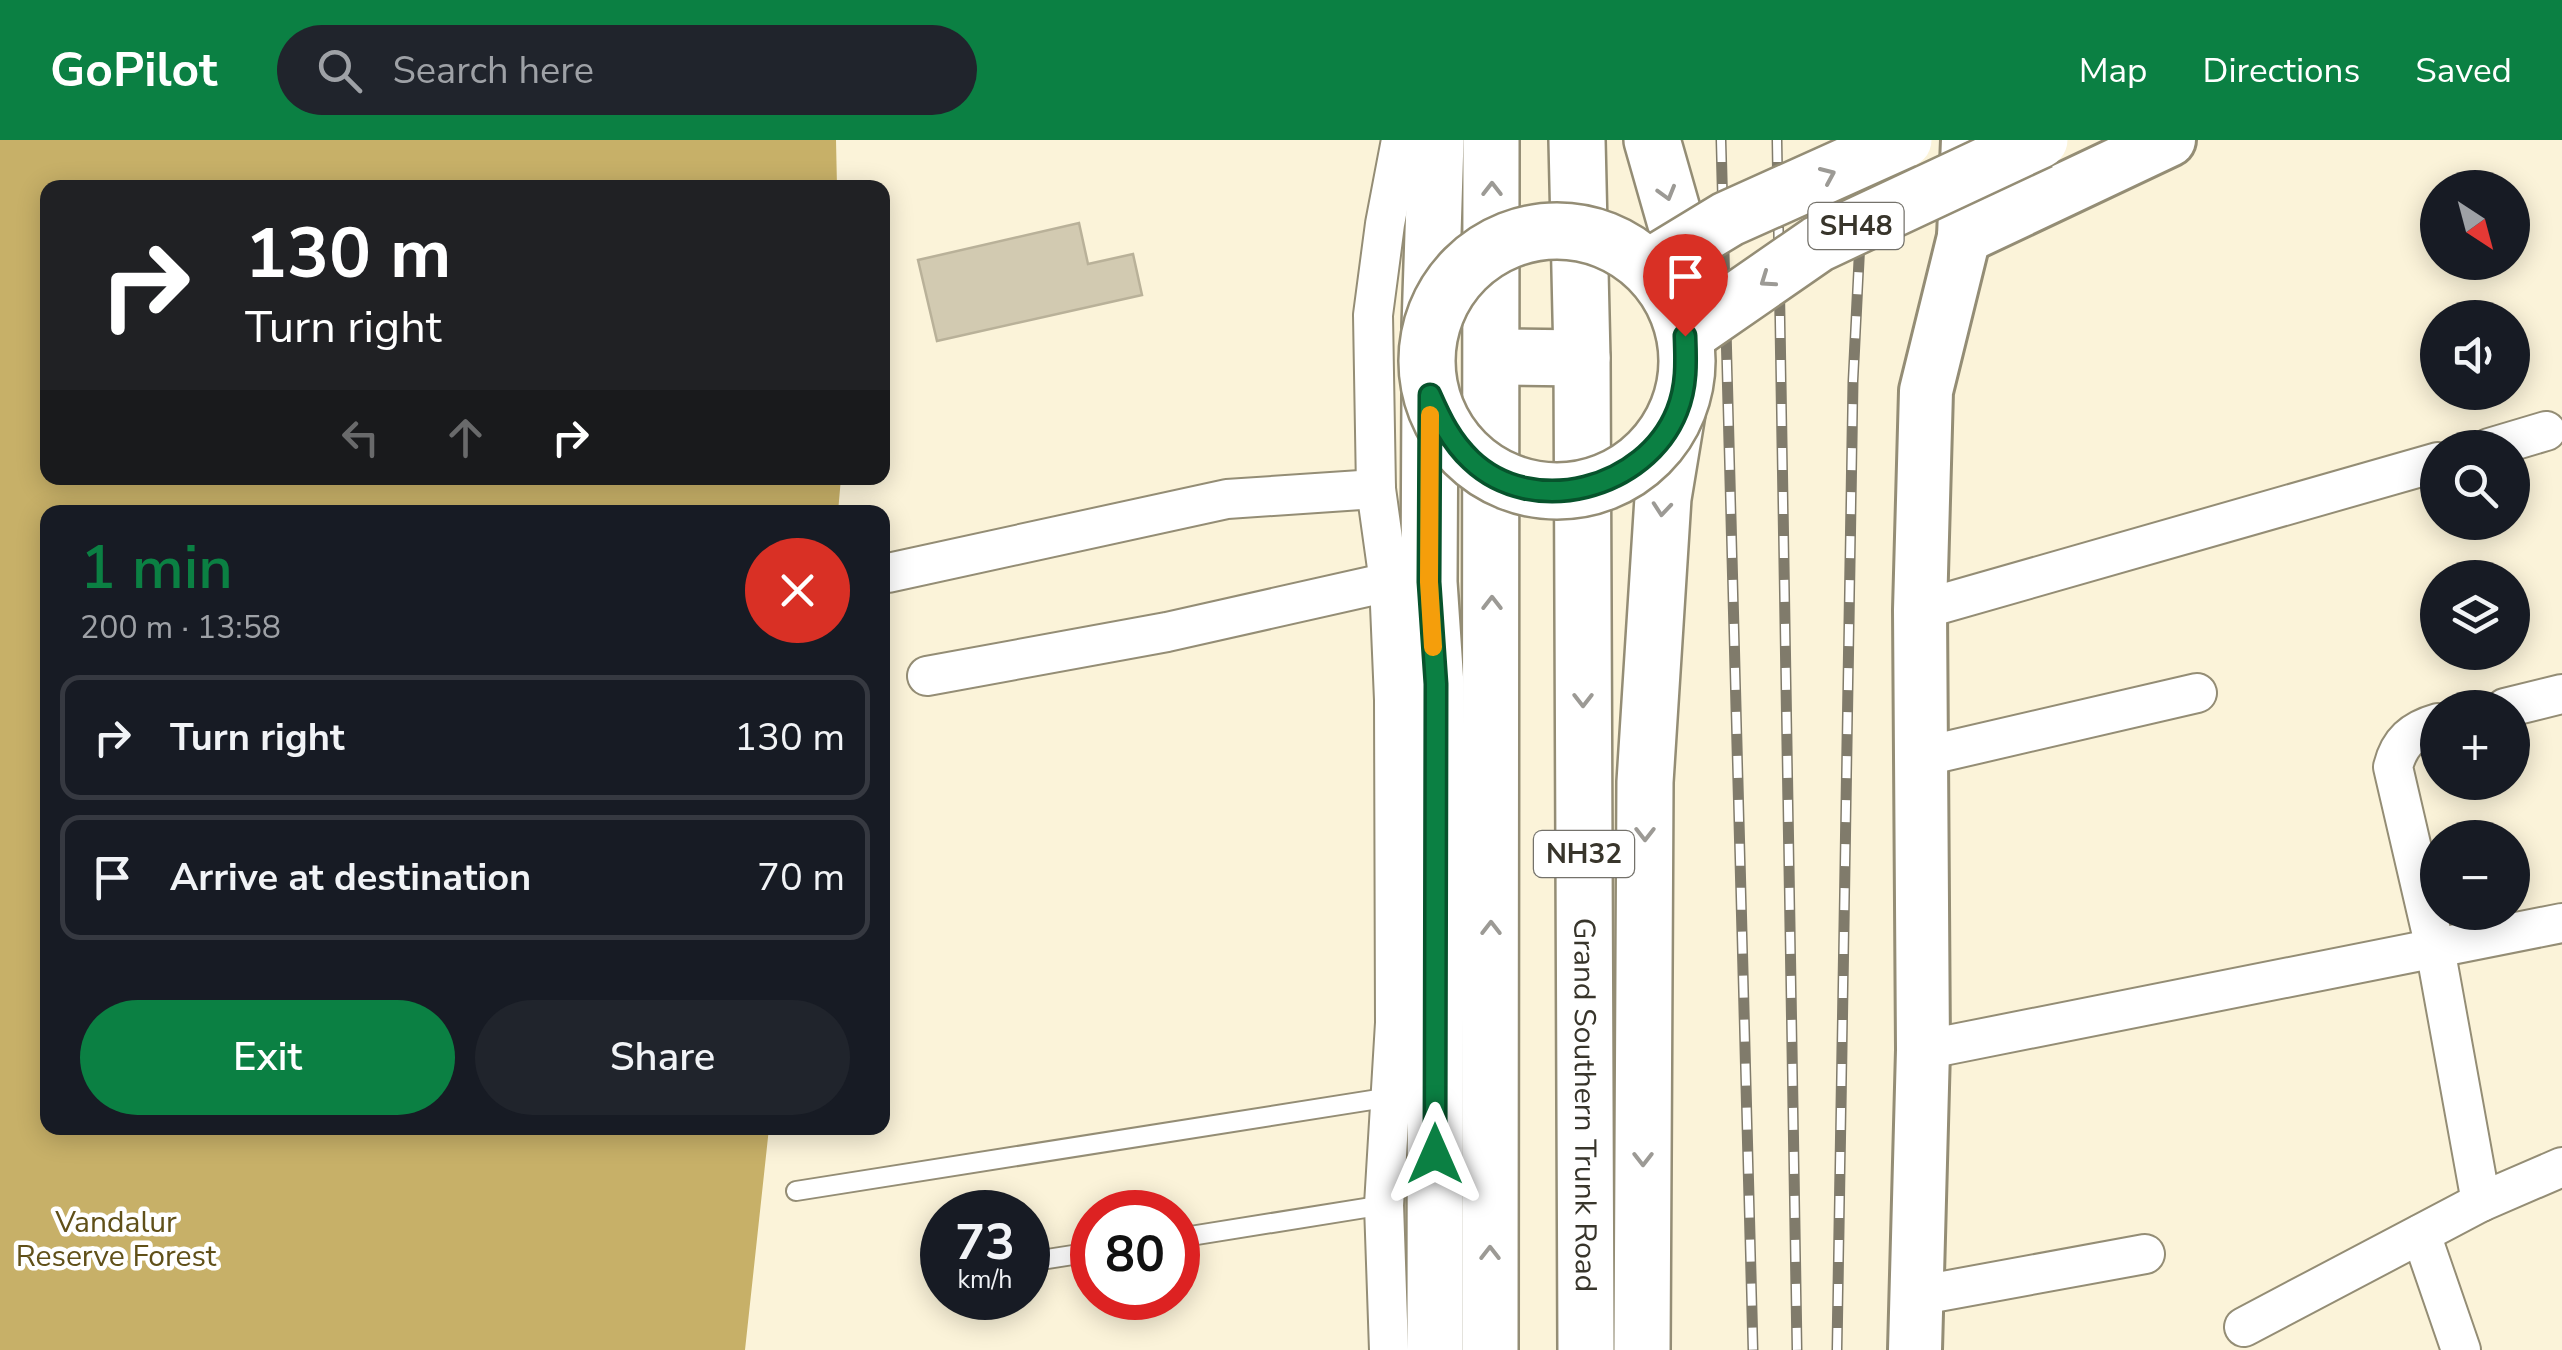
<!DOCTYPE html>
<html lang="en">
<head>
<meta charset="utf-8">
<style>
	body { margin:0; font-family:"Nunito Sans",sans-serif; background:#20242c; color:#f1f3f6; height:100vh; display:flex; flex-direction:column; font-size:38px; white-space:nowrap }
	* { box-sizing:border-box; margin:0 }
	p { font-size:32px; color:#9ea1a6 }
	.icon { flex:none; width:55px; height:55px; fill:none; stroke:currentColor; stroke-width:2; stroke-linecap:round; stroke-linejoin:round }
	.map { position:relative; flex:1; overflow:hidden }
	.drawer { position:absolute; left:40px; top:365px; width:850px; height:630px; display:flex; flex-direction:column; background:#171b24; border-radius:20px; box-shadow:0 5px 25px #0003 }
	.drawer>* { flex:none }
	.banner { position:absolute; left:40px; top:40px; width:850px; height:305px; border-radius:20px; box-shadow:0 5px 25px #0003; background:#202124; color:#fff; overflow:hidden }
	.needle { width:65px; rotate:144deg }
	.buttons { position:absolute; left:2420px; top:30px; display:grid; gap:20px }
	.buttons a { display:grid; place-items:center; width:110px; height:110px; border-radius:50%; background:#171b24; box-shadow:0 5px 25px #0003; font-size:50px }
	.speed { position:absolute; left:920px; top:1050px; display:flex; gap:20px; font-size:50px; font-weight:700; text-align:center }
	.speed>* { display:grid; place-content:center; width:130px; height:130px; border-radius:50%; background:#171b24; box-shadow:0 5px 25px #0003; line-height:1 }
	.speed small { font-size:25px; font-weight:400 }
	.speed .limit { border:15px solid #d22; background:#fff; color:#111 }
	.pin { position:absolute; display:grid; place-items:center; width:85px; height:85px; color:#fff; margin:-102px -42px; border-radius:50% 50% 50% 0; rotate:-45deg; box-shadow:0 0 10px #0007 }
	.pin .icon { rotate:45deg }
	.me { position:absolute; width:110px; margin:-55px; rotate:0deg; stroke-linejoin:round; filter:drop-shadow(0 0 8px #0008) }
	.turn { display:flex; align-items:center; gap:35px; height:210px; padding:0 40px; font-size:45px }
	.turn .icon { width:130px; height:130px; stroke-width:2.5 }
	.turn b { display:block; font-size:70px; line-height:85px }
	.lanes { display:flex; align-items:center; height:95px; padding:0 40px; background:#0003; justify-content:center; gap:50px; direction:ltr }
	.lanes .off { opacity:.35 }
	.round { display:grid; place-items:center; flex:none; width:105px; height:105px; border-radius:52px; background:#20242c }
	.overview { display:flex; align-items:center; justify-content:space-between; height:170px; padding:0 40px }
	h1 { font-size:60px; font-weight:600; line-height:75px; color:#0b8043 }
	.button { display:flex; gap:20px; margin-top:auto; padding:20px 40px }
	.button a { flex:1; height:115px; border-radius:60px; background:#0b8043; color:#fff; font-size:40px; font-weight:600; line-height:115px; text-align:center }
	.button a+a { background:#20242c; color:#f1f3f6 }
	ul { padding:0; list-style:none }
	li { display:flex; align-items:center; gap:30px; height:125px; margin:0 20px 15px; padding:0 20px; border:5px solid #363941; border-radius:20px }
	li div { flex:1 }
	li b { display:block; font-size:38px }
	li em { font-style:normal }
	header { display:flex; align-items:center; gap:60px; box-sizing:border-box; height:140px; padding:0 50px; background:#0b8043; color:#fff }
	header strong { font-size:48px }
	nav { display:flex; gap:55px; margin-inline-start:auto; font-size:35px }
	.search { width:700px; height:90px; background:#20242c; display:flex; align-items:center; gap:25px; box-sizing:border-box; padding:0 35px; border-radius:55px; color:#9ea1a6; font-size:38px }
	.map>svg:first-child { display:block }
	.forest { fill:#c7b068 }
	.building { fill:#d2cab1; stroke:#b9b199; stroke-width:2.5 }
	.lines { fill:none; stroke-linecap:round; stroke-linejoin:round }
	.lane-casing { stroke:#948d75; stroke-width:22 }
	.street-casing { stroke:#948d75; stroke-width:42 }
	.secondary-casing { stroke:#948d75; stroke-width:58 }
	.highway-casing { stroke:#948d75; stroke-width:60 }
	.lane { stroke:#fff; stroke-width:18 }
	.street { stroke:#fff; stroke-width:38 }
	.secondary { stroke:#fff; stroke-width:52 }
	.highway { stroke:#fff; stroke-width:55 }
	.rail-casing { stroke:#807b6b; stroke-width:11 }
	.rail { stroke:#fff; stroke-width:8; stroke-dasharray:22; stroke-linecap:butt }
	.primary-bridge-casing { stroke:#948d75; stroke-width:60; stroke-linecap:butt }
	.highway-bridge-casing { stroke:#948d75; stroke-width:60; stroke-linecap:butt }
	.primary-bridge { stroke:#fff; stroke-width:55 }
	.highway-bridge { stroke:#fff; stroke-width:55 }
	.oneway { stroke:#9c9a95 }
	.route-casing { stroke:#07532c; stroke-width:25 }
	.route { stroke:#0b8043; stroke-width:18 }
	.slow { stroke:#f59e0b; stroke-width:18 }
	.labels { text-anchor:middle; dominant-baseline:central; stroke-width:9; stroke-linejoin:round; paint-order:stroke }
	.shield { fill:#fff; stroke:#74726b; stroke-width:2.5 }
	.shield-label { font-size:28px; font-weight:bold; fill:#38352b }
	.street-label { font-size:30px; fill:#38352b; stroke:#fff }
	.park-label { font-size:30px; fill:#605019; stroke:#fff }
</style>
</head>
<body>
<header>
<strong>GoPilot</strong>
<div class="search"><svg class="icon" aria-label="search" viewBox="0 0 24 24"><circle cx="10" cy="10" r="6"/><path d="M15 15l6 6"/></svg>Search here</div>
<nav><a>Map</a><a>Directions</a><a>Saved</a></nav>
</header>
<div class="map">
<svg width="2562" height="1210" viewBox="0 0 2562 1210">
	<rect width="100%" height="100%" fill="#fbf3d9"/>
	<path class="forest" d="M0 0H836L837 47 48 48V338H841L838 372H48V988H769L745 1210H0Z"/>
	<path class="building" d="M1079 83 1088 124 1133 114 1142 155 937 201 918 120Z"/>
	<g class="lines">
		<g class="lane-casing">
			<g id="lane">
				<path d="M796 1051 1391 957"/>
				<path d="M1178 1098 1384 1065"/>
				<path d="M1028 1122 1092 1112"/>
			</g>
		</g>
		<g class="street-casing">
			<g id="street">
				<path d="M2489 308 2546 291"/>
				<path d="M888 433 1227 359 1376 349"/>
				<path d="M1920 470 2438 322"/>
				<path d="M927 536 1167 492 1389 442"/>
				<path d="M2505 568 2562 554"/>
				<path d="M2438 583C2413 590 2399 602 2393 627L2435 808 2481 1062"/>
				<path d="M1921 617 2197 553"/>
				<path d="M1923 910 2562 783"/>
				<path d="M2421 1094 2461 1210"/>
				<path d="M1916 1156 2145 1114"/>
				<path d="M2244 1187 2481 1062 2562 1027"/>
				<path d="M1389 1210 1384 1065 1395 883 1394 560 1389 442 1376 349 1373 175 1385 84 1401 0"/>
			</g>
		</g>
		<g class="secondary-casing">
			<g id="secondary">
				<path d="M1964 97 2169 0"/>
				<path d="M1915 1210 1923 910 1920 470 1926 251 1964 97 1968 0"/>
			</g>
		</g>
		<g class="highway-casing">
			<g id="highway">
				<path id="s1" d="M1577 0 1582 218 1586 1210"/>
				<path d="M1652 0 1682 105"/>
				<path d="M1430 187 1436 0"/>
				<path d="M1493 217 1582 218"/>
				<path d="M1430 255 1429 442 1436 545 1435 1210"/>
				<path d="M1490 1210 1491 0"/>
				<path d="M1642 1210 1645 642 1663 358 1677 273"/>
			</g>
		</g>
		<use href="#lane" class="lane"/>
		<use href="#street" class="street"/>
		<use href="#secondary" class="secondary"/>
		<use href="#highway" class="highway"/>
		<g class="rail-casing">
			<g id="rail">
				<path d="M1721 0 1753 1210"/>
				<path d="M1777 0 1797 1210"/>
				<path d="M1837 1210 1853 241 1865 0"/>
			</g>
		</g>
		<use href="#rail" class="rail"/>
		<g class="primary-bridge-casing">
			<g id="primary-bridge">
				<path d="M1649 127 1728 79 1904 0"/>
				<path d="M1685 196 1818 104 2040 0"/>
			</g>
		</g>
		<g class="highway-bridge-casing">
			<circle id="highway-bridge" cx="1557" cy="221" r="130"/>
		</g>
		<use href="#primary-bridge" class="primary-bridge"/>
		<use href="#highway-bridge" class="highway-bridge"/>
	</g>
	<defs><path id="oneway-chevron" d="M-2-3.5L2.5 0L-2 3.5" fill="none" stroke-width="1.6" stroke-linecap="round" stroke-linejoin="round" transform="scale(2.5)"/></defs>
	<g class="oneway">
		<use href="#oneway-chevron" transform="translate(1828 35) rotate(-24)"/>
		<use href="#oneway-chevron" transform="translate(1492 49) rotate(-90)"/>
		<use href="#oneway-chevron" transform="translate(1667 53) rotate(74)"/>
		<use href="#oneway-chevron" transform="translate(1767 140) rotate(145)"/>
		<use href="#oneway-chevron" transform="translate(1662 369) rotate(95)"/>
		<use href="#oneway-chevron" transform="translate(1492 463) rotate(-90)"/>
		<use href="#oneway-chevron" transform="translate(1583 560) rotate(90)"/>
		<use href="#oneway-chevron" transform="translate(1645 694) rotate(90)"/>
		<use href="#oneway-chevron" transform="translate(1491 788) rotate(-90)"/>
		<use href="#oneway-chevron" transform="translate(1643 1019) rotate(90)"/>
		<use href="#oneway-chevron" transform="translate(1490 1113) rotate(-90)"/>
	</g>
	<g class="lines">
		<g class="route-casing">
			<path id="route" d="M1435 1014 1436 544 1429 442 1430 255C1441 280 1451 301 1471 320 1533 379 1646 349 1677 271 1687 246 1686 222 1685 196"/>
		</g>
		<use href="#route" class="route"/>
		<path class="slow" d="M1430 275 1429 442 1433 507"/>
	</g>
	<g class="labels">
		<g class="shield">
			<rect x="1808.5" y="63" width="95" height="46" rx="8"/>
			<rect x="1534" y="691" width="100" height="46" rx="8"/>
		</g>
		<g class="shield-label">
			<text x="1856" y="86">SH48</text>
			<text x="1584" y="714">NH32</text>
		</g>
		<g class="street-label">
			<text stroke="none"><textPath href="#s1" startOffset="965">Grand Southern Trunk Road</textPath></text>
		</g>
		<g class="park-label">
			<text x="116" y="1082">Vandalur<tspan x="116" dy="34">Reserve Forest</tspan></text>
		</g>
	</g>
</svg>
<div class="buttons">
<a><svg class="needle" viewBox="-14 -14 28 28"><path d="M0-13l5 13h-10z" fill="#e53935"/><path d="M0 13l5-13h-10z" fill="#9ea1a6"/></svg></a>
<a><svg class="icon" aria-label="sound" viewBox="0 0 24 24"><path d="M4 9h4l5-4v14l-5-4H4zM17 9q2 3 0 6"/></svg></a>
<a><svg class="icon" aria-label="search" viewBox="0 0 24 24"><circle cx="10" cy="10" r="6"/><path d="M15 15l6 6"/></svg></a>
<a><svg class="icon" aria-label="layers" viewBox="0 0 24 24"><path d="M12 4l9 5-9 5-9-5zM3 14l9 5 9-5"/></svg></a>
<a>+</a>
<a>−</a>
</div>
<div class="speed"><div>73<small>km/h</small></div><div class="limit">80</div></div>
<div class="pin" style="left:1685px;top:196px;background:#d93025"><svg class="icon" aria-label="arrive" viewBox="0 0 24 24"><path d="M6 21V4h12l-3 4 3 4H6"/></svg></div>
<svg class="me" style="left:1435px;top:1014px" viewBox="-20 -20 40 40"><path d="M0-17L14 15 0 8-14 15z" fill="#0b8043" stroke="#fff" stroke-width="4"/></svg>
<div class="banner">
<div class="turn"><svg class="icon" aria-label="right" viewBox="0 0 24 24"><path d="M7 20v-9h11M14 6l5 5-5 5"/></svg><div><b>130 m</b>Turn right</div></div>
<div class="lanes"><svg class="icon off" aria-label="left" viewBox="0 0 24 24"><path d="M17 20v-9H6M10 6l-5 5 5 5"/></svg><svg class="icon off" aria-label="ahead" viewBox="0 0 24 24"><path d="M12 20V5M6 11l6-6 6 6"/></svg><svg class="icon" aria-label="right" viewBox="0 0 24 24"><path d="M7 20v-9h11M14 6l5 5-5 5"/></svg></div>
</div>
<section class="drawer">
<div class="overview"><div><h1>1 min</h1><p>200 m · 13:58</p></div><a class="round" style="background:#d93025;color:#fff"><svg class="icon" aria-label="close" viewBox="0 0 24 24"><path d="M6 6l12 12M18 6L6 18"/></svg></a></div>
<ul>
<li><svg class="icon" aria-label="right" viewBox="0 0 24 24"><path d="M7 20v-9h11M14 6l5 5-5 5"/></svg><div><b>Turn right</b></div><em>130 m</em></li>
<li><svg class="icon" aria-label="arrive" viewBox="0 0 24 24"><path d="M6 21V4h12l-3 4 3 4H6"/></svg><div><b>Arrive at destination</b></div><em>70 m</em></li>
</ul>
<div class="button"><a>Exit</a><a>Share</a></div>
</section>
</div>
</body>
</html>
